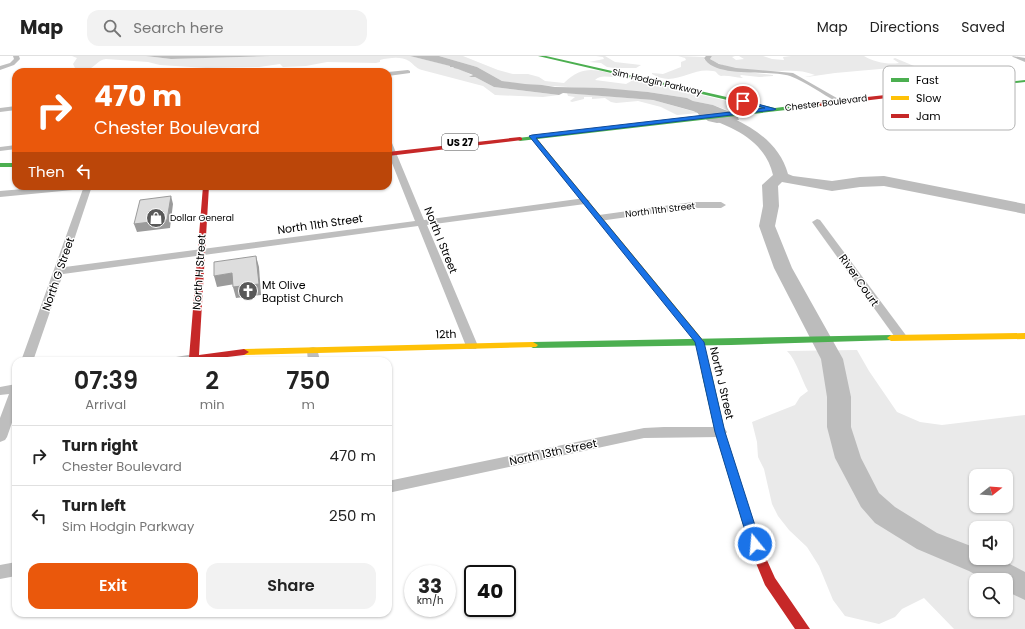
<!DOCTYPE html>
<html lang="en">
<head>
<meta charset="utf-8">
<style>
	body { margin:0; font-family:Poppins,sans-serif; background:#f2f2f2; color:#222; height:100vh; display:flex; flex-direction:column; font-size:15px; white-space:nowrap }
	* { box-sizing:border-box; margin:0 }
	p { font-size:13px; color:#767676 }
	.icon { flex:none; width:22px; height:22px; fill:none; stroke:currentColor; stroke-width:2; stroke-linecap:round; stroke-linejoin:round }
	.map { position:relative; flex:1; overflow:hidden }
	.sheet { position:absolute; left:12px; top:301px; width:380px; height:260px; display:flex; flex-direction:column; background:#fff; border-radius:12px; box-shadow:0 1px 3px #0004 }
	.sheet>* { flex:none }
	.top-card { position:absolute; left:12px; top:12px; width:380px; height:122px; border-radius:12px; box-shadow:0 1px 3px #0004; background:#ea580c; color:#fff; overflow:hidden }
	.needle { width:26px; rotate:73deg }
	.fabs { position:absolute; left:969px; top:413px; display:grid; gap:8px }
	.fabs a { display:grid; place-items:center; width:44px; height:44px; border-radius:8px; background:#fff; box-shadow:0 1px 3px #0004; font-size:20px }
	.speed { position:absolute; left:404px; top:509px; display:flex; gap:8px; font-size:20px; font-weight:700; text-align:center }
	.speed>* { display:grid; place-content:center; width:52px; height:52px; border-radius:50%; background:#fff; box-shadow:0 1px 3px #0004; line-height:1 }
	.speed small { font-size:10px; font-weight:400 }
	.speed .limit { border:2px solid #111; border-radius:6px; background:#fff; color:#111 }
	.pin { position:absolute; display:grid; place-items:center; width:34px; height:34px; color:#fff; margin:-17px; border:2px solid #fff; border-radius:50%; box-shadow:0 1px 4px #0007 }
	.me { position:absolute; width:44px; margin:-22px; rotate:343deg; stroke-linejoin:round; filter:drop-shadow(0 0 3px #0008) }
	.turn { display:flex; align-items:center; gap:14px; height:84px; padding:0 16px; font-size:18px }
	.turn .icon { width:52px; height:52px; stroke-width:2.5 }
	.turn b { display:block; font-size:28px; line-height:34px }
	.then { display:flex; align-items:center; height:38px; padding:0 16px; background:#0003; gap:8px; font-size:15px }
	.eta { display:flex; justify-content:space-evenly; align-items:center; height:68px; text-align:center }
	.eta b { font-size:24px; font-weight:600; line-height:28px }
	.action { display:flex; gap:8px; margin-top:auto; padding:8px 16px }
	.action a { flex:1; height:46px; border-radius:12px; background:#ea580c; color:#fff; font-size:16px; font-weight:600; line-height:46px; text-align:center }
	.action a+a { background:#f2f2f2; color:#222 }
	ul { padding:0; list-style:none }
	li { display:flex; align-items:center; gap:12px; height:60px; padding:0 16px; border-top:1px solid #e0e0e0 }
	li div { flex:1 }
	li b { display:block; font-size:15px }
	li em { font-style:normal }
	header { display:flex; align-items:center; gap:24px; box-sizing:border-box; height:56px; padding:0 20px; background:#fff; border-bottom:1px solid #e0e0e0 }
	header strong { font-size:19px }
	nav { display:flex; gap:22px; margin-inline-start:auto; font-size:14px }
	.search { width:280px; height:36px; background:#f2f2f2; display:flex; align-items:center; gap:10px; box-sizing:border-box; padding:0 14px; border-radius:12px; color:#767676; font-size:15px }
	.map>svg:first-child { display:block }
	.green { fill:#eaeaea; fill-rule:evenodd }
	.water { fill:#bcbcbc }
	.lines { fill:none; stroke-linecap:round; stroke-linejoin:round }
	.river { fill:#bcbcbc; fill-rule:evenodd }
	.street { fill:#bebebe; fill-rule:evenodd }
	.fast { fill:#4caf50; fill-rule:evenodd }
	.slow { fill:#ffc107; fill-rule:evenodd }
	.jam { fill:#c62828; fill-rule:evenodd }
	.shaded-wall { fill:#9b9b9b }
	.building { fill:#ddd; stroke:#9b9b9b }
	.route { fill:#1a73e8; stroke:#114b97 }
	.labels { text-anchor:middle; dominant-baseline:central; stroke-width:3; stroke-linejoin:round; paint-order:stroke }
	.far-street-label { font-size:9px; fill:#000; stroke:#fff }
	.far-poi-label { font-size:9px; fill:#000; stroke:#fff; text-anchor:start }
	.shield { fill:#fff; stroke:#4c4c4c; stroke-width:1 }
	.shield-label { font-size:10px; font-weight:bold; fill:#000 }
	.street-label { font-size:11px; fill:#000; stroke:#fff }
	.poi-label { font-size:11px; fill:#000; stroke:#fff; text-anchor:start }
	.key { fill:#fff; stroke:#b2b2b2; stroke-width:1 }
	.key-label { font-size:11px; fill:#000 }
</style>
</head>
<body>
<header>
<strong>Map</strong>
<div class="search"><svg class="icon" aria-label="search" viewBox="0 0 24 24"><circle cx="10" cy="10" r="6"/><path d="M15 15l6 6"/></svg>Search here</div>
<nav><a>Map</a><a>Directions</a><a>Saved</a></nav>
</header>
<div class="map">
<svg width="1025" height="573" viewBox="0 0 1025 573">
	<rect width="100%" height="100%" fill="#fff"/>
	<g class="green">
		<path d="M72 0H146L171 3 270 0H410L451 10 450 11H453L454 12H458L473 20 470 21H475L494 31 559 39 543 41 495 39 483 30 422 14C415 12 414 8 409 5 401 0 389 2 380 4V6L376 7 327 6 306 10 283 11 280 8 259 11 206 12 160 9 148 6 106 3C98 4 96 10 89 13 85 14 80 12 75 12L73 8 77 2Z"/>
		<path d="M439 0H463L498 14 513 18H528L539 21 545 25 564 27C584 8 596 14 620 20 611 23 602 17 595 24L626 28 635 23 748 50 727 54 713 49 693 45 687 42 648 36 520 28 502 25 477 11Z"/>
		<path d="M596 0H605L615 6 641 9 636 12H614L607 11 601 7 589 6 604 3 603 1Z"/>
		<path d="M678 0 704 1V3L709 7 747 16 773 19V20L759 21 741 19 740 20 743 22C735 22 729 19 721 20 716 18 717 15 713 15 690 11 675 32 652 18V17L663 18 681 11V6L686 4 685 2Z"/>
		<path d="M712 0H735L732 1 736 4 744 3 739 0H763L772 3 784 4 783 1 791 0H864C874 6 888 9 899 7L893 3 895 2 926 15 924 16 948 24C925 24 920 12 902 11L835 17 807 21H805L815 19C799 13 785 15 767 16 749 17 726 13 710 3Z"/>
		<path d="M567 37 653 44 699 57 677 59 661 51 638 45 616 47 611 46 605 42 592 43V41H584V43L572 46 570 45 575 41 568 40Z"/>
		<path d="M857 294 869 315 897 356 920 366 942 369 1025 359V573H954L924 542 902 553 895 561 879 568 845 560 833 544 819 510 807 491 789 474 778 460 772 448 764 413 758 401 757 386 752 366 795 349 800 341 808 335C801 323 797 305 787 295ZM976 420H1006V450H976ZM976 472H1006V502H976ZM976 524H1006V554H976Z"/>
	</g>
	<g class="water">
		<path d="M146 0H270L171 3Z"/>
		<path d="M410 0H439L477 11 502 25 525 28 542 29 555 31 603 32 648 36 687 42 693 45 713 49 737 59 739 64 717 67 708 65 700 58 693 55 653 44 563 37 559 39 494 31 475 21H469L473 19 458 13 454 12 453 11H450V10Z"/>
	</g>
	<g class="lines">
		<path class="river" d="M703 52C738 61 778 81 788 118L793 120 832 125 860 121 884 120 1025 148V158L884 130 860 131 832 135 782 126 778 130 779 150 775 170 792 212 843 303 851 341V371L861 402 879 437 895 451 937 477 976 492V502H998L1025 516V544L1006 535V524H985L969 515 917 493 875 467 861 451 835 402 827 371V341L821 303 774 212 759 170 763 150 762 129 773 119C765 83 730 70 699 59L697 56 699 53Z"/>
		<g class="street">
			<path d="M13 0H19L20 3 14 9 0 14V10L10 7 14 3Z"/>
			<path d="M706 0H712L710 3 719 8 736 12 793 17 842 45 837 46C822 38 806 26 790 20 771 13 715 23 704 2Z"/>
			<path d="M1012 0 1025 2V6L1013 1Z"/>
			<path d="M408 14 410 15V17L388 20V16Z"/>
			<path d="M16 50V54L0 56V52Z"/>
			<path d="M388 85 392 87 424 164 585 142 590 145 585 148 427 169 478 290 476 293H468L466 290 418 170 63 218 33 305H21L83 133 0 141V135L58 130H92L65 211 415 165 388 97Z"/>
			<path d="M16 89V93L0 95V91Z"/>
			<path d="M693 146H721L726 149 721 152H693L599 165 594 162 599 159Z"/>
			<path d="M817 163 820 164 905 278 907 281 905 284H897L812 166Z"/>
			<path d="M313 291 317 292 320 305H308L307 295 309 292Z"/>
			<path d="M194 298 198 299 200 302 198 305H168L170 302Z"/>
			<path d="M16 328V355L7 381 5 384 0 386V362L9 338 0 339V331Z"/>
			<path d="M664 371H720L725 373 727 376 725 379 720 381 644 382 388 437V425L644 372Z"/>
			<path d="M16 506V520L0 523V509Z"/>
		</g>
		<g class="fast">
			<path d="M538 0H546L775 52 821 46 824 48 821 50 520 85 518 84V82L766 53Z"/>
			<path d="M1025 24V26L968 32 966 31 968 30Z"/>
			<rect x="0" y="107" width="16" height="4"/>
			<path d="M891 279 895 282 894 284 731 289 533 292 528 289 533 286Z"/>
			<path d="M707 316 712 319 725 376 763 495 761 499 757 500 753 499 751 495 715 376 702 319Z"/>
		</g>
		<g class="slow">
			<path d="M530 79H534L703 284 712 319 710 321H704L702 319 696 286 530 81Z"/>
			<path d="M1025 277V283L891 285 887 282 891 279Z"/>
			<path d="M533 286 538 289 536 291 244 299 239 296 244 293Z"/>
		</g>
		<g class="jam">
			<path d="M968 30H970V32L821 50 818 48 821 46Z"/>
			<path d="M520 81 522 82V84L388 100V96Z"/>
			<path d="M203 130H209L199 299 244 293 249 296 244 299 194 305 189 302Z"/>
			<path d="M757 490 761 491 775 522 810 573H795L765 529 751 495 753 491Z"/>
		</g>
	</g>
	<g class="shaded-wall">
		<path d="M171 140 173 148 170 172 137 176 134 168Z"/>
		<path d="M256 200 259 211 261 239 236 242 233 231Z"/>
		<path d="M232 217 235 228 217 231 214 220Z"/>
	</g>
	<g class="building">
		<path d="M171 140 167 164 134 168 140 144Z"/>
		<path d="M256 200 259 228 233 231 232 217 214 220V206Z"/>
	</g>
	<path class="route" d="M743 44 776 53 774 54 536 82 704 286 725 376 761 488 759 492 755 493 751 492 749 488 715 376 695 286 529 80 532 79 765 52 742 46 741 45Z"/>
	<defs>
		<g id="shop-disc" transform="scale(1)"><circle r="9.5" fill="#595959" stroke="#fff"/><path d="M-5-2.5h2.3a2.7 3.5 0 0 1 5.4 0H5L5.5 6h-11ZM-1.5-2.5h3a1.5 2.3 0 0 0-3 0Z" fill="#fff"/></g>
		<g id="church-disc" transform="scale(1)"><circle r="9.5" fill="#595959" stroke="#fff"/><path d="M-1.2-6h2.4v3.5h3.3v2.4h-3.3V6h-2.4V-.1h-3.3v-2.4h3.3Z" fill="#fff"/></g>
	</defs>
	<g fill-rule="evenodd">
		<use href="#shop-disc" x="156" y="162"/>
		<use href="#church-disc" x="248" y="235"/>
	</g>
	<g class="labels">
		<g class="far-street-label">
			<text transform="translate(657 26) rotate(13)">Sim Hodgin Parkway</text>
			<text transform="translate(826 47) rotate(-7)">Chester Boulevard</text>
			<text transform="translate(660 154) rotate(-7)">North 11th Street</text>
		</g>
		<g class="far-poi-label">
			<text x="170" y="162">Dollar General</text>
		</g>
		<rect class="shield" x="442" y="78" width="36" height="16" rx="3"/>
		<g class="shield-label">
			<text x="460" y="86">US 27</text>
		</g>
		<g class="street-label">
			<text transform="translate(320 168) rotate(-8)">North 11th Street</text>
			<text transform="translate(441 184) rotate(68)">North I Street</text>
			<text transform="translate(199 216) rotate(-86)">North H Street</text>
			<text transform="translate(58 218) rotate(-71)">North G Street</text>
			<text transform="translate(859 224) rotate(55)">River Court</text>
			<text transform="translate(446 278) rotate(-2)">12th</text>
			<text transform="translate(722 327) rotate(77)">North J Street</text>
			<text transform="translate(553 396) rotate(-12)">North 13th Street</text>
		</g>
		<g class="poi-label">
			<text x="262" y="229">Mt Olive<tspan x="262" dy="13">Baptist Church</tspan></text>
		</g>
	</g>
	<rect x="883" y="10" width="132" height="64" rx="6" class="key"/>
	<rect x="891" y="22" width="18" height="4" fill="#4caf50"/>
	<rect x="891" y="40" width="18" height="4" fill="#ffc107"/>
	<rect x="891" y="58" width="18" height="4" fill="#c62828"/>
	<g class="key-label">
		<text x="916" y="28">Fast</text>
		<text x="916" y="46">Slow</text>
		<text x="916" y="64">Jam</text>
	</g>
</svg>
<div class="fabs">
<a><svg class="needle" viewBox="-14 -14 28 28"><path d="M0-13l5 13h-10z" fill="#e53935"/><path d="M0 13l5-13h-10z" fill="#767676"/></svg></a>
<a><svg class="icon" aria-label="sound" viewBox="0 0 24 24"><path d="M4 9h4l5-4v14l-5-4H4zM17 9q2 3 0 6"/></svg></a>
<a><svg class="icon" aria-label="search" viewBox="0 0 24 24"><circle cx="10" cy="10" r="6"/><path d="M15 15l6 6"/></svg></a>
</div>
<div class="speed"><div>33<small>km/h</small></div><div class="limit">40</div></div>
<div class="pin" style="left:743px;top:45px;background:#d93025"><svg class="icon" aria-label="arrive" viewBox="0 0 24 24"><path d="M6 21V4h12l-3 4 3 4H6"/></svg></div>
<svg class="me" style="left:755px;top:488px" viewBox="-20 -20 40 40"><circle r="17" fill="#1a73e8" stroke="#fff" stroke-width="3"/><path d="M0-11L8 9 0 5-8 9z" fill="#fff"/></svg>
<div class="top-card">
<div class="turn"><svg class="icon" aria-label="right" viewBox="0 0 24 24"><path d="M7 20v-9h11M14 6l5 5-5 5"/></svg><div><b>470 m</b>Chester Boulevard</div></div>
<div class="then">Then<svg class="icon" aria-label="left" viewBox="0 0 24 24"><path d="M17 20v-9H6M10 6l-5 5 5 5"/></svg></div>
</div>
<section class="sheet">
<div class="eta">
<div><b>07:39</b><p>Arrival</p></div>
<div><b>2</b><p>min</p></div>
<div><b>750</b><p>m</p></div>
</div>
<ul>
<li><svg class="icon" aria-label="right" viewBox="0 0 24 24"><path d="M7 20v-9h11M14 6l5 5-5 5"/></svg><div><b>Turn right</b><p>Chester Boulevard</p></div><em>470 m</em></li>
<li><svg class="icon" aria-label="left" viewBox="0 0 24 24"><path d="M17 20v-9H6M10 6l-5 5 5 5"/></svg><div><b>Turn left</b><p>Sim Hodgin Parkway</p></div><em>250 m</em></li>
</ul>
<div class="action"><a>Exit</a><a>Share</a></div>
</section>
</div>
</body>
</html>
